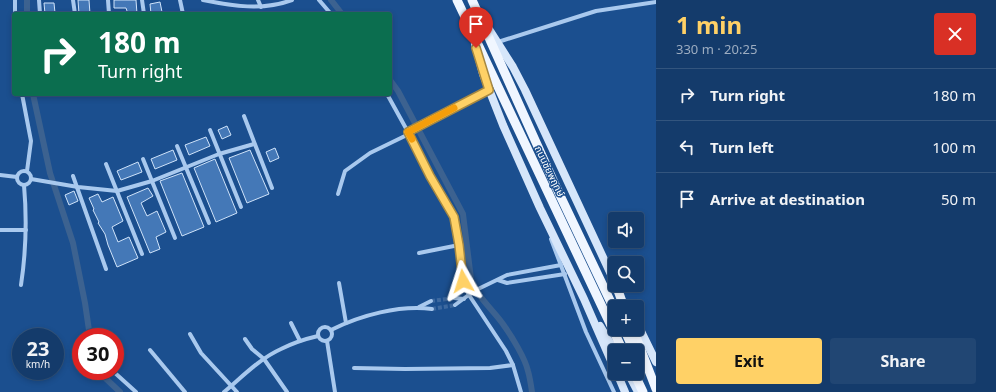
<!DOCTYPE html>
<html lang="en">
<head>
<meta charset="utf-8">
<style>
	body { margin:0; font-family:"Noto Sans","Noto Sans Thai",sans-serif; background:#214673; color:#f1f3f6; height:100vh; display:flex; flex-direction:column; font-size:15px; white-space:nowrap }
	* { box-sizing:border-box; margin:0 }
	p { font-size:13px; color:#9dadc1 }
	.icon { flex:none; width:22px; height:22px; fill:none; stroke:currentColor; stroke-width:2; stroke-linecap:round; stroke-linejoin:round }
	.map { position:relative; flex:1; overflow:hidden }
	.sheet { display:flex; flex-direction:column; background:#143b6b; width:340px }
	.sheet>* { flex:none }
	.hud { position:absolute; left:12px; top:12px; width:380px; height:84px; border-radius:4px; box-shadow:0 2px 6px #0003,0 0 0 1px #33557e; background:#0b6e4f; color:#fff; overflow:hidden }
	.fabs { position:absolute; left:608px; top:212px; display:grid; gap:8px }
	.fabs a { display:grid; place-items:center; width:36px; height:36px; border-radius:4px; background:#143b6b; box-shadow:0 2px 6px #0003,0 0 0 1px #33557e; font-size:20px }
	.speed { position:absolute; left:12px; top:328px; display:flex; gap:8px; font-size:20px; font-weight:700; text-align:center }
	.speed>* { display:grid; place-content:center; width:52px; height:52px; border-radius:50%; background:#143b6b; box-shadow:0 2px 6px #0003,0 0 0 1px #33557e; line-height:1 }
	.speed small { font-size:10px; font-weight:400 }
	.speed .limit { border:6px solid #d22; background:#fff; color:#111 }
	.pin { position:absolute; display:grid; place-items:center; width:34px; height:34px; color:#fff; margin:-41px -17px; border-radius:50% 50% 50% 0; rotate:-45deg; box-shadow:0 0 4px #0007 }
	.pin .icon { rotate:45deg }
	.me { position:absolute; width:44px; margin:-22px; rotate:354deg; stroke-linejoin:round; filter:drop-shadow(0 0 3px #0008) }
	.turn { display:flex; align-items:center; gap:14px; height:84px; padding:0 20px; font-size:18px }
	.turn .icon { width:52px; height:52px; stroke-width:2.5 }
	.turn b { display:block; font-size:28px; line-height:34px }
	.round { display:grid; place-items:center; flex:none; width:42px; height:42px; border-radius:4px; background:#214673 }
	.overview { display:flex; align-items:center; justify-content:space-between; height:68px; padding:0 20px }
	h1 { font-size:24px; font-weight:700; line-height:30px; color:#ffd166 }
	.primary-button { display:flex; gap:8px; margin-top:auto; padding:8px 20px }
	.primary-button a { flex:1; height:46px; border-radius:4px; background:#ffd166; color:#111; font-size:16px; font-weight:700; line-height:46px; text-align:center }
	.primary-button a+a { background:#214673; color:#f1f3f6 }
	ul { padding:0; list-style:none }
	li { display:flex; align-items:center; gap:12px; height:52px; padding:0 20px; border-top:1px solid #33557e }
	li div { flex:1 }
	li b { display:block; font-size:15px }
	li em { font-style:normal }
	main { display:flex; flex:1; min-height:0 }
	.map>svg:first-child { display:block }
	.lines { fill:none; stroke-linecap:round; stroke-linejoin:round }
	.canal { stroke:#3c6290; stroke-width:6 }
	.building { fill:#4478b7; stroke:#cfe3fa }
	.minor-tunnel { stroke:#3d69a0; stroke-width:4; stroke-dasharray:4 2; stroke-linecap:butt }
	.minor { stroke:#a9c9ee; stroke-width:4 }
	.secondary { stroke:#d6e6fa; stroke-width:8 }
	.primary { stroke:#f0f6ff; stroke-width:9 }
	.route-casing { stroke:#a68842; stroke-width:10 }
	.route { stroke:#ffd166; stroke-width:7 }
	.slow { stroke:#f59e0b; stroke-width:7 }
	.labels { text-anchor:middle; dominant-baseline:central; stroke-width:3; stroke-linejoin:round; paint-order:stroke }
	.street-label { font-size:10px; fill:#fff; stroke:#1b4f8f }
</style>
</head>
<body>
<main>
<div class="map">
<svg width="656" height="392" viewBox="0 0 656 392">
	<rect width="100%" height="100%" fill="#1b4f8f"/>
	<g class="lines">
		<g class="canal">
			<path d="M331 0 342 14"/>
			<path d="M27 14V0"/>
			<path d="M390 80 398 91 463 214 471 279C477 298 494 310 505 327 512 337 525 358 528 371 530 378 531 385 532 392"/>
			<path d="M33 94 50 173 73 243 85 303 90 337"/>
			<path d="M100 371 101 374 120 392"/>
		</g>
	</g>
	<g class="building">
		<path d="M78 0H89L90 14H79Z"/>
		<path d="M114 0H136L137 14H128L126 8H114Z"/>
		<path d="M160 2 162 12 151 14 150 4Z"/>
		<path d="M44 3H54L55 13 45 14Z"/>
		<path d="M227 126 231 135 222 139 218 130Z"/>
		<path d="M206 137 210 146 189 155 185 145Z"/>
		<path d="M275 148 279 158 270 162 266 152Z"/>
		<path d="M173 150 177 160 155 169 151 159Z"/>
		<path d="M250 150 269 194 247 203 229 158Z"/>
		<path d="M215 159 237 213 216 222 194 168Z"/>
		<path d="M138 162 142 172 121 180 117 171Z"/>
		<path d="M182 173 204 227 182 236 160 181Z"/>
		<path d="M148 188 153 196 141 203 147 216 157 211 166 232 156 237 160 249 150 253 127 197Z"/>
		<path d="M74 191 78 201 69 205 65 195Z"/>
		<path d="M98 194 102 202 113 197 123 221 112 227 118 242 129 237 138 258 117 267 108 245 105 234 98 223 99 222 93 210 94 209 89 198Z"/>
	</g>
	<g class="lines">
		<g class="minor-tunnel">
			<path d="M431 301 454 298"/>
			<path d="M432 309 455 305"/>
		</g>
		<g class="minor">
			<path d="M15 0V14"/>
			<path d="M39 0 40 14"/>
			<path d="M73 0 75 14"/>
			<path d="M108 0 109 14"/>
			<path d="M142 0 144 14"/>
			<path d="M180 0 183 14"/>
			<path d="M203 0C233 6 262 11 292 0"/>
			<path d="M258 0 261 7"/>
			<path d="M319 0 331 14"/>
			<path d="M498 42 596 11 656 2"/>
			<path d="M22 94 31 141 27 171"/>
			<path d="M387 94 408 132 430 176 454 217 459 245 463 281 469 295 506 351 513 365 521 392"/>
			<path d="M244 116 272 188"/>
			<path d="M210 130 241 207"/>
			<path d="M408 132 489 90"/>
			<path d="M177 146 209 223"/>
			<path d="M143 159 175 238"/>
			<path d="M106 164 142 254"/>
			<circle cx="24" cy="178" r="7"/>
			<path d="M0 175 17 177"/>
			<path d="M73 176 106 269"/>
			<path d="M31 179 78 187 117 191 152 181 219 154 254 144"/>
			<path d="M338 194 345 171 370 153 409 134"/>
			<path d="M0 230H26"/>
			<path d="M551 239 586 332 614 392"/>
			<path d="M419 253 459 245"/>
			<path d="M498 280 507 283 565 274"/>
			<path d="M339 283 346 323"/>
			<path d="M21 285C26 252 27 219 24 185"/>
			<path d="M454 298 464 299"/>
			<path d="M455 305 474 291 507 275 561 265"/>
			<path d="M419 307 431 301"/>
			<path d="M291 323 300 341"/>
			<circle cx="325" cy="334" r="7"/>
			<path d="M331 330C361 315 399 305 432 309"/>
			<path d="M190 334 201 353 237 392"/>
			<path d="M245 339 252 349 264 359 287 392"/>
			<path d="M327 341 335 392"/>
			<path d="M150 350 185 392"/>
			<path d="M354 368 405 369 490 368 513 365"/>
			<path d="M115 373 136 392"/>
			<path d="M224 392C242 377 259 359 281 349 293 343 305 339 318 336"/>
		</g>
		<g class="secondary">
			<path d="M485 23 513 67 525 90 615 283"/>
			<path d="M475 44 483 74 503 125 540 208 584 299 615 370"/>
			<path d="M637 323 656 362"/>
			<path d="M600 326 615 351"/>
			<path d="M617 373 625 392"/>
			<path d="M628 373 638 392"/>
		</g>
		<g class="primary">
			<path d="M457 0 623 351"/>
			<path d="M472 0 557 189 615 311"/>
			<path d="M616 285 624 307"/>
			<path d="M624 329 634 351"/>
			<path d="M633 329 656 389"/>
			<path d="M634 373 643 392"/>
		</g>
	</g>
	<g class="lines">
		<g class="route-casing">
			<path id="route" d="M463 281 459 245 454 217 430 176 408 132 489 90 476 48"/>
		</g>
		<use href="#route" class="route"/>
		<path class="slow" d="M412 139 408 132 454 108"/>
	</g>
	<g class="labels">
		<g class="street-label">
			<text transform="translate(550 171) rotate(64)">ถนนชัยพฤกษ์</text>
		</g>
	</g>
</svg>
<div class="fabs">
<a><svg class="icon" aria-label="sound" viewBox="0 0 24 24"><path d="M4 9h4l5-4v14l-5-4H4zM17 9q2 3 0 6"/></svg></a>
<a><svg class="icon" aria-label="search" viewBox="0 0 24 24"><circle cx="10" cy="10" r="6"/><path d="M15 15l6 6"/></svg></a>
<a>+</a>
<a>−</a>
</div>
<div class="speed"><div>23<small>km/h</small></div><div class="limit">30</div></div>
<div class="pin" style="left:476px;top:48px;background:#d93025"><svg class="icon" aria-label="arrive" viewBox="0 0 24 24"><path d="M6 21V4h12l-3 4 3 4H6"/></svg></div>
<svg class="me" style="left:463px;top:281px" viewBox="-20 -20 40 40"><path d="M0-17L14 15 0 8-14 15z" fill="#ffd166" stroke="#fff" stroke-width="4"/></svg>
<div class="hud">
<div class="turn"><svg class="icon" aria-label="right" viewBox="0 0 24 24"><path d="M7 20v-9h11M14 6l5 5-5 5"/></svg><div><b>180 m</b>Turn right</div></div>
</div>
</div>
<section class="sheet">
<div class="overview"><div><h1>1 min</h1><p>330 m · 20:25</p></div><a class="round" style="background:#d93025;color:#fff"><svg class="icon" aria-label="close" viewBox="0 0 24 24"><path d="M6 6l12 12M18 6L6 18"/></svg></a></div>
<ul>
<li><svg class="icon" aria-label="right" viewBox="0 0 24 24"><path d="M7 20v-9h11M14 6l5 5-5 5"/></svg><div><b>Turn right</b></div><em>180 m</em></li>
<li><svg class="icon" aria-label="left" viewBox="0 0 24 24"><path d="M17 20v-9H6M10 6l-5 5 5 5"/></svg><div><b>Turn left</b></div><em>100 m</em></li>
<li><svg class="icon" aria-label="arrive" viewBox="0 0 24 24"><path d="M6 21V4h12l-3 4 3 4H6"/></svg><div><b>Arrive at destination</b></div><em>50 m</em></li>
</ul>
<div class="primary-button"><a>Exit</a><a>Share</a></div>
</section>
</main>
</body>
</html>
